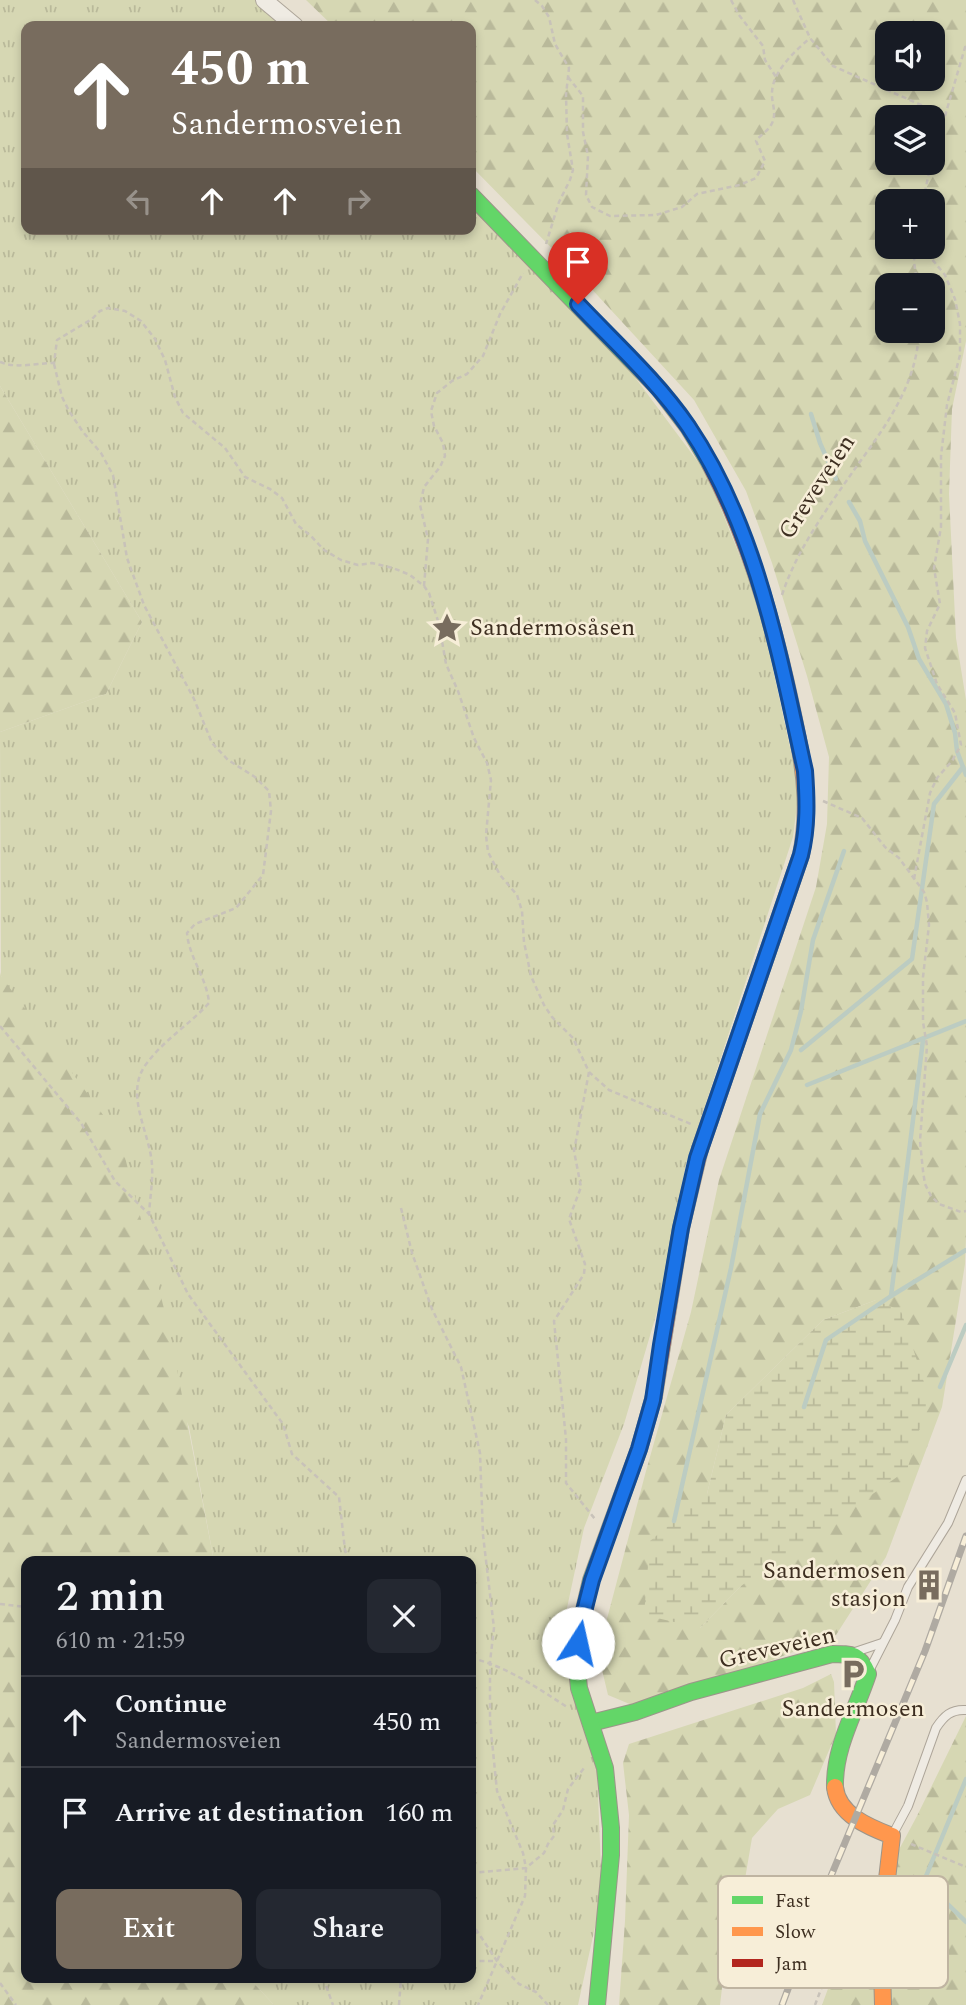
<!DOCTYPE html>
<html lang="en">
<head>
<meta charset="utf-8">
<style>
	body { margin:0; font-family:Spectral,serif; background:#242831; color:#f1f3f6; height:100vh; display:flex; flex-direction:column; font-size:26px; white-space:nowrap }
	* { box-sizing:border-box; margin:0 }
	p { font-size:23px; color:#9ea1a6 }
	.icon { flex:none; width:38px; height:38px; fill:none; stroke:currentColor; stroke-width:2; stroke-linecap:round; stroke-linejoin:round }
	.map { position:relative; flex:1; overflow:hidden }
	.panel { position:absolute; left:21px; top:1556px; width:455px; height:427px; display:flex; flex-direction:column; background:#171b24; border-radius:14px; box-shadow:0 4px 10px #0003 }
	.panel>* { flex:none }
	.top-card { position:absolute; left:21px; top:21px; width:455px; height:214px; border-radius:14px; box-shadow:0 4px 10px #0003; background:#786c5e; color:#fff; overflow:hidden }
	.fabs { position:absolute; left:875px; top:21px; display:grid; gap:14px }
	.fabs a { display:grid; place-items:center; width:70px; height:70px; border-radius:14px; background:#171b24; box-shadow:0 4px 10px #0003; font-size:35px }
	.pin { position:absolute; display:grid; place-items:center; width:60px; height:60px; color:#fff; margin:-72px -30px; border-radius:50% 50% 50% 0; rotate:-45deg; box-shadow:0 0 7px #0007 }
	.pin .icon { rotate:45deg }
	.me { position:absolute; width:77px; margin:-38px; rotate:10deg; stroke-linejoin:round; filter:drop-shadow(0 0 5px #0008) }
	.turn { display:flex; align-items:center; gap:24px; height:147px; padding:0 35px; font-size:32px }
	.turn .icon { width:91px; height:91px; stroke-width:2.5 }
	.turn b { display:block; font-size:49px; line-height:60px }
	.lanes { display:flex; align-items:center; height:66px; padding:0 35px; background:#0003; justify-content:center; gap:35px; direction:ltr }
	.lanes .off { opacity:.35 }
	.round { display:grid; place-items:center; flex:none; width:74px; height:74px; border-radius:14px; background:#242831 }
	.headline { display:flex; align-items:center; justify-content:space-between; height:119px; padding:0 35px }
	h1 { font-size:42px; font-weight:600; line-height:52px }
	.button { display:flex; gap:14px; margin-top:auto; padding:14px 35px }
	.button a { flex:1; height:80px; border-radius:14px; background:#786c5e; color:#fff; font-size:28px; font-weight:600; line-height:80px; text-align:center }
	.button a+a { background:#242831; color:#f1f3f6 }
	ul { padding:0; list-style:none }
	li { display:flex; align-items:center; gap:21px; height:91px; padding:0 35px; border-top:2px solid #363941 }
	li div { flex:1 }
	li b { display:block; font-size:26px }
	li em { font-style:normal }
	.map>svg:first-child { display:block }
	.grass { fill:url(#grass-tufts) }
	.forest { fill:url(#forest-firs); fill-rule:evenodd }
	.wetland { fill:url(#wetland-marsh) }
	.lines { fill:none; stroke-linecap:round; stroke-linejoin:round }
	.stream { stroke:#bcccc2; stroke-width:4.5 }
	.lane-casing { stroke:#ada599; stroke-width:10 }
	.street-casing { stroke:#ada599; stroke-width:18 }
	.fast-casing { stroke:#9c958a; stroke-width:18 }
	.slow-casing { stroke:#9c958a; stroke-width:18 }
	.jam-casing { stroke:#9c958a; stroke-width:18 }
	.path { stroke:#c8c2b9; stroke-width:2.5; stroke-dasharray:5 3.5; stroke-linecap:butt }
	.lane { stroke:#efebe3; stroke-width:8 }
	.street { stroke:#efebe3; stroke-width:16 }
	.fast { stroke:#63d668; stroke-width:16 }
	.slow { stroke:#ff974d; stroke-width:16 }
	.jam { stroke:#b3261e; stroke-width:16 }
	.rail-casing { stroke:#afaaa2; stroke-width:7 }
	.rail { stroke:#f7eed8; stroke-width:4.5; stroke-dasharray:13; stroke-linecap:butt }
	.route-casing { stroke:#114b97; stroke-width:18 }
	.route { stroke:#1a73e8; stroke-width:12 }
	.labels { text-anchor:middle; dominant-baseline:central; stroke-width:5; stroke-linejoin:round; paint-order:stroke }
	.street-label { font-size:24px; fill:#3d2e20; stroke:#f7eed8 }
	.poi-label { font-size:24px; fill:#3d2e20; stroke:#f7eed8; text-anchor:start }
	.key { fill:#f7eed8; stroke:#bfb4a1; stroke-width:2 }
	.key-label { font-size:19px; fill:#3d2e20 }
</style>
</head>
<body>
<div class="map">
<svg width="966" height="2005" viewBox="0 0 966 2005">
	<defs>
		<pattern id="grass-tufts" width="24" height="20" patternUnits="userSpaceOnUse" patternTransform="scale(1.75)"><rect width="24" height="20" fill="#d6d7b3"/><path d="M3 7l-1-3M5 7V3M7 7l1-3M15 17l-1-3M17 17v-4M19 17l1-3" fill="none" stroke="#b9b99a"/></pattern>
		<pattern id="forest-firs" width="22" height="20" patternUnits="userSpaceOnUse" patternTransform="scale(1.75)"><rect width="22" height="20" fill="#d6d7b3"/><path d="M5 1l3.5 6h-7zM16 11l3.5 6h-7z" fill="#b9b99a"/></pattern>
		<pattern id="wetland-marsh" width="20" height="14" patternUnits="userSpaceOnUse" patternTransform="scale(1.75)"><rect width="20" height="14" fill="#d6d7b3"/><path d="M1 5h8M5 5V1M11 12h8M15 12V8" fill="none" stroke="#b9b99a"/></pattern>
	</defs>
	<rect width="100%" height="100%" fill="#e7e0d1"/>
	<path class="grass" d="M0 0H256L283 26H26V229H471V200L634 376 707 474 759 604 799 789 793 837 686 1164 659 1305 624 1424 584 1528 560 1641 597 1769 602 1895 578 2005H274L249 1978H471V1561H214L189 1427 1 976 0 732 106 694 142 622 0 386Z"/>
	<g class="forest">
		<path d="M306 0H966V341L952 409 949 494 956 638 966 700V1237L965 1264 942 1407 886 1557 836 1635 740 1673 632 1705 608 1695 598 1653 646 1471 691 1312 719 1180 816 887 827 824 829 757 807 676 772 563 746 491 694 400 587 284 471 166V26H333ZM887 33H933V79H887ZM887 117H933V163H887ZM887 201H933V247H887ZM887 285H933V331H887ZM876 1300 741 1586 700 1628 707 1494 726 1415 823 1320Z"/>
		<path d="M0 386 142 622 106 694 0 732Z"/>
		<path d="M0 972 1 976 120 1138 169 1328 214 1561H26V1978H249L274 2005H0Z"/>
		<path d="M831 1674 834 1682 836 1734 810 1795 778 1809 752 1838 745 1879V1929L722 1988 720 2005H619L625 1921 629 1815 623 1763 629 1744 803 1688Z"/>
		<path d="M966 1716V2005H822L836 1967 917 1816Z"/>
	</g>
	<path class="wetland" d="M876 1300 901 1311 929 1398 907 1470 741 1586 700 1628 644 1615 650 1541 707 1494 726 1415 823 1320Z"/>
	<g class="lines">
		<g class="stream">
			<path d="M811 414 820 443 836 479"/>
			<path d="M849 502 860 521 865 541 908 627 919 659 946 704 955 733 957 751 966 775"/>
			<path d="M801 1050 912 959 934 804 963 767"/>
			<path d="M807 1085 966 1021"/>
			<path d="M891 1296 923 1040"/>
			<path d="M940 1387 966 1325"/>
			<path d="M804 1407 826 1340 891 1296 966 1250"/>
			<path d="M674 1521 731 1268 760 1114 791 1050 801 1011 813 940 844 851"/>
			<path d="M966 1779 924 1881 966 1922"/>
		</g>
		<g class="lane-casing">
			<g id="lane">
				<path d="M855 1652 882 1643"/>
				<path d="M869 1671 895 1620 908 1587 948 1523 966 1480"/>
				<path d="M893 1834 908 1806 936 1728C944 1716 951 1709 966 1710"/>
			</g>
		</g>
		<g class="street-casing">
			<path id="street" d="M264 0 295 26"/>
		</g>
		<g class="fast-casing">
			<g id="fast">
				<path d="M471 195 659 389 688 427 710 464"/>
				<path d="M591 1723 635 1712 691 1692 832 1654C853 1654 859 1654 868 1674 856 1711 834 1747 835 1787"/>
				<path d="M597 2005 611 1855V1828L605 1768 579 1688 576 1658 580 1627 591 1580 639 1449 654 1396"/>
			</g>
		</g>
		<g class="slow-casing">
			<g id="slow">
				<path d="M700 1149 801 855C809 815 806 778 798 739"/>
				<path d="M835 1787C838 1815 869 1827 892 1836L881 1931 883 2005"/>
			</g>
		</g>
		<g class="jam-casing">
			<g id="jam">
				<path d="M710 464C755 550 779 644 798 739"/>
				<path d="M654 1396 681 1228 700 1149"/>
			</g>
		</g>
		<g class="path">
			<path d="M535 0 542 6 549 17 555 44 569 68 566 95 567 134 573 170 570 180 559 202 546 244"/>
			<path d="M731 0 739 15 763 46 765 60 776 77"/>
			<path d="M793 0 810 38 833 66 921 105 930 117"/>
			<path d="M568 77 583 96V132L588 156 586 195 592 207 610 216 656 215 682 207 697 194 740 185 756 178 765 161 756 141C760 135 768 131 771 125 778 114 771 103 772 92 773 71 795 51 810 38"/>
			<path d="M933 121 941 131"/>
			<path d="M933 157 966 44"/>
			<path d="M923 201 931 163"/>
			<path d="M916 247 914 261 917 285"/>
			<path d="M0 362C17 369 35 363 54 363L57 340 92 319 100 311 108 308 125 311 141 321 155 339 165 360 175 397 183 413 225 448 245 477 270 489 282 498 296 524 311 536 324 550 341 560 358 565 372 563 393 568 410 575 424 586 429 593 439 624 446 664 458 691 474 738 487 763 491 780 486 835 488 852 500 875 517 895 522 911 524 942 531 976 544 1005 552 1017 573 1038 589 1072 609 1090 691 1124"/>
			<path d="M54 364 62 397 69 411 83 432 101 453 113 475 127 558 144 605 194 699 212 743 228 760 255 777 269 791 271 811 263 875 236 908 195 924 187 933C189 958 207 978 209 1003 190 1024 164 1040 147 1063 123 1093 150 1132 152 1165 153 1181 150 1198 149 1214"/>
			<path d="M424 586 428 539 420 505 424 487 440 467 445 456 443 443 434 426 431 411 437 393 452 381 467 374 483 356 500 314 523 273"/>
			<path d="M782 595C797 549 827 509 854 470 885 427 917 385 919 331"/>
			<path d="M823 801 862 818 885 847 899 858 924 892 927 902 929 925 923 977V1022L927 1046 920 1141 923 1171 925 1184 931 1196 939 1204 961 1212 966 1211"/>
			<path d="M914 879 930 793 937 778 952 761 961 745 955 713 937 684 925 648 927 631 940 604 934 568 941 527V456L947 405 960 355V324L955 299 945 275 922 247"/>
			<path d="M0 1026 81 1123 115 1181 149 1214 188 1294 283 1424 292 1454 339 1497 345 1550 349 1561"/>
			<path d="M589 1072 574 1151 581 1187 569 1219 585 1264 584 1274 554 1321 566 1439V1483L595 1519"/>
			<path d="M401 1208 412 1253 432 1309 461 1367 480 1453 483 1535 494 1628 490 1662V1721L497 1791 523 1853 526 1868 525 1896 478 2005"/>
			<path d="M0 1604 26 1607"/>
			<path d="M471 1658C506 1666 536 1687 567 1707"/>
			<path d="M911 1844 966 1867"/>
			<path d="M471 1873 526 1868 544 1853 548 1844 554 1836 553 1825 563 1810 568 1789 584 1768"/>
			<path d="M471 1922 497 1961 519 1984 536 1992 548 2005"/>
			<path d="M471 1961H497"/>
			<path d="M326 1978 325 1983 333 2005"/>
			<path d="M0 1983 16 2005"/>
			<path d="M399 2005 401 1978"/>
			<path d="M815 2005C821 1990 835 1948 848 1939 852 1936 858 1935 864 1933"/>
		</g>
		<use href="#lane" class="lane"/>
		<use href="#street" class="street"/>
		<use href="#fast" class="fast"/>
		<use href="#slow" class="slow"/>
		<use href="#jam" class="jam"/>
		<g class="rail-casing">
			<path id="rail" d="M782 2005 826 1888 925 1651 966 1536"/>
		</g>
		<use href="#rail" class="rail"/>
	</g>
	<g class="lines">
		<g class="route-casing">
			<path id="route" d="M578 304C616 344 657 381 688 426 757 528 779 654 805 771 807 799 808 827 801 855L697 1158 681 1228 661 1345 653 1400 639 1449 592 1580 580 1627 578 1643"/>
		</g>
		<use href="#route" class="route"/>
	</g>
	<defs>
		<g id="sight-bare" transform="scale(2.415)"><path d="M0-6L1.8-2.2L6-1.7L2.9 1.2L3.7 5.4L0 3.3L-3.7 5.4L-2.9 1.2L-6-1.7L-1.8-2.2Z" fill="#786c5e" stroke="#f7eed8" stroke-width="2.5" paint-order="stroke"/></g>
		<g id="building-bare" transform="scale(2.415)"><path d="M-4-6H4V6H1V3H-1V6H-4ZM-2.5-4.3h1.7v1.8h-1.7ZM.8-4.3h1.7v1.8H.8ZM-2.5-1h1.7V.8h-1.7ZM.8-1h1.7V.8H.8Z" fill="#786c5e" stroke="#f7eed8" stroke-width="2.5" paint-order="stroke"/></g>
		<g id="parking-bare" transform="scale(2.415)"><path d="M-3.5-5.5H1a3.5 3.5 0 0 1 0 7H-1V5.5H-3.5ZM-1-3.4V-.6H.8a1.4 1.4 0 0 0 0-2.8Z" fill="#786c5e" stroke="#f7eed8" stroke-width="2.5" paint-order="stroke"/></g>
	</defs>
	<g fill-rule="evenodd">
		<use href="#sight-bare" x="447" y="628"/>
		<use href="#building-bare" x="929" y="1585"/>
		<use href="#parking-bare" x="853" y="1674"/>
	</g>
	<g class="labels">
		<g class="street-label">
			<text transform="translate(817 487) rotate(-57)">Greveveien</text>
			<text transform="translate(777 1648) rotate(-13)">Greveveien</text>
		</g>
		<g class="poi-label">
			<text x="470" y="628">Sandermosåsen</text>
			<text x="906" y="1571" text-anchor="end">Sandermosen<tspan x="906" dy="28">stasjon</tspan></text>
			<text x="853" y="1709" text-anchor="middle">Sandermosen</text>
		</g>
	</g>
	<rect x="718" y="1876" width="230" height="112" rx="10" class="key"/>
	<rect x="732" y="1896" width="31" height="8" fill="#63d668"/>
	<rect x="732" y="1927" width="31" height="9" fill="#ff974d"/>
	<rect x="732" y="1959" width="31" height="8" fill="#b3261e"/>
	<g class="key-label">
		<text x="775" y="1907">Fast</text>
		<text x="775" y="1938">Slow</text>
		<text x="775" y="1970">Jam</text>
	</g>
</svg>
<div class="fabs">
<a><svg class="icon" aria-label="sound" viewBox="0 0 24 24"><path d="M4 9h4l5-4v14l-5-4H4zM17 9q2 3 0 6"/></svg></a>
<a><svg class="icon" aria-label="layers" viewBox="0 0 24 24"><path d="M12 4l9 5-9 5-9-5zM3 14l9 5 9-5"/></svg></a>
<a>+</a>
<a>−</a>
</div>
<div class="pin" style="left:578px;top:304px;background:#d93025"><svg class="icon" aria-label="arrive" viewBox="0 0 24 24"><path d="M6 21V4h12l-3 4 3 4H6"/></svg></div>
<svg class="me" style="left:578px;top:1643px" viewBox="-20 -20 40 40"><circle r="19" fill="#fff"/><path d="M0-13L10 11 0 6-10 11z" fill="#1a73e8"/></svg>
<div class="top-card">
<div class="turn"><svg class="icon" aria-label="ahead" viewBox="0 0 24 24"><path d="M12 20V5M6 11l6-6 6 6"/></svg><div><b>450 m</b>Sandermosveien</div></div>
<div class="lanes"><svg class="icon off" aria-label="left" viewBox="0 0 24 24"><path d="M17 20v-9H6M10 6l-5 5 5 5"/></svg><svg class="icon" aria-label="ahead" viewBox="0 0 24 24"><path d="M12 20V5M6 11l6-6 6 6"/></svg><svg class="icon" aria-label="ahead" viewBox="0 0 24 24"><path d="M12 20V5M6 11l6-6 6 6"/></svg><svg class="icon off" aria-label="right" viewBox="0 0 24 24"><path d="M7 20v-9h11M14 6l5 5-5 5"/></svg></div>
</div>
<section class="panel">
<div class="headline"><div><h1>2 min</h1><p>610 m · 21:59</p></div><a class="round"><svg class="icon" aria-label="close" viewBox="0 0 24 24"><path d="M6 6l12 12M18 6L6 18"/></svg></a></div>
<ul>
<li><svg class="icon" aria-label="ahead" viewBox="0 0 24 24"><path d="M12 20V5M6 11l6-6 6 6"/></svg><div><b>Continue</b><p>Sandermosveien</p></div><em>450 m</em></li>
<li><svg class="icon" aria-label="arrive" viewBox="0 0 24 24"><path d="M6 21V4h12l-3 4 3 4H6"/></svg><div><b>Arrive at destination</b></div><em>160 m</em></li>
</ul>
<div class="button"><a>Exit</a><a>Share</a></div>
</section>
</div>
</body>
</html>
